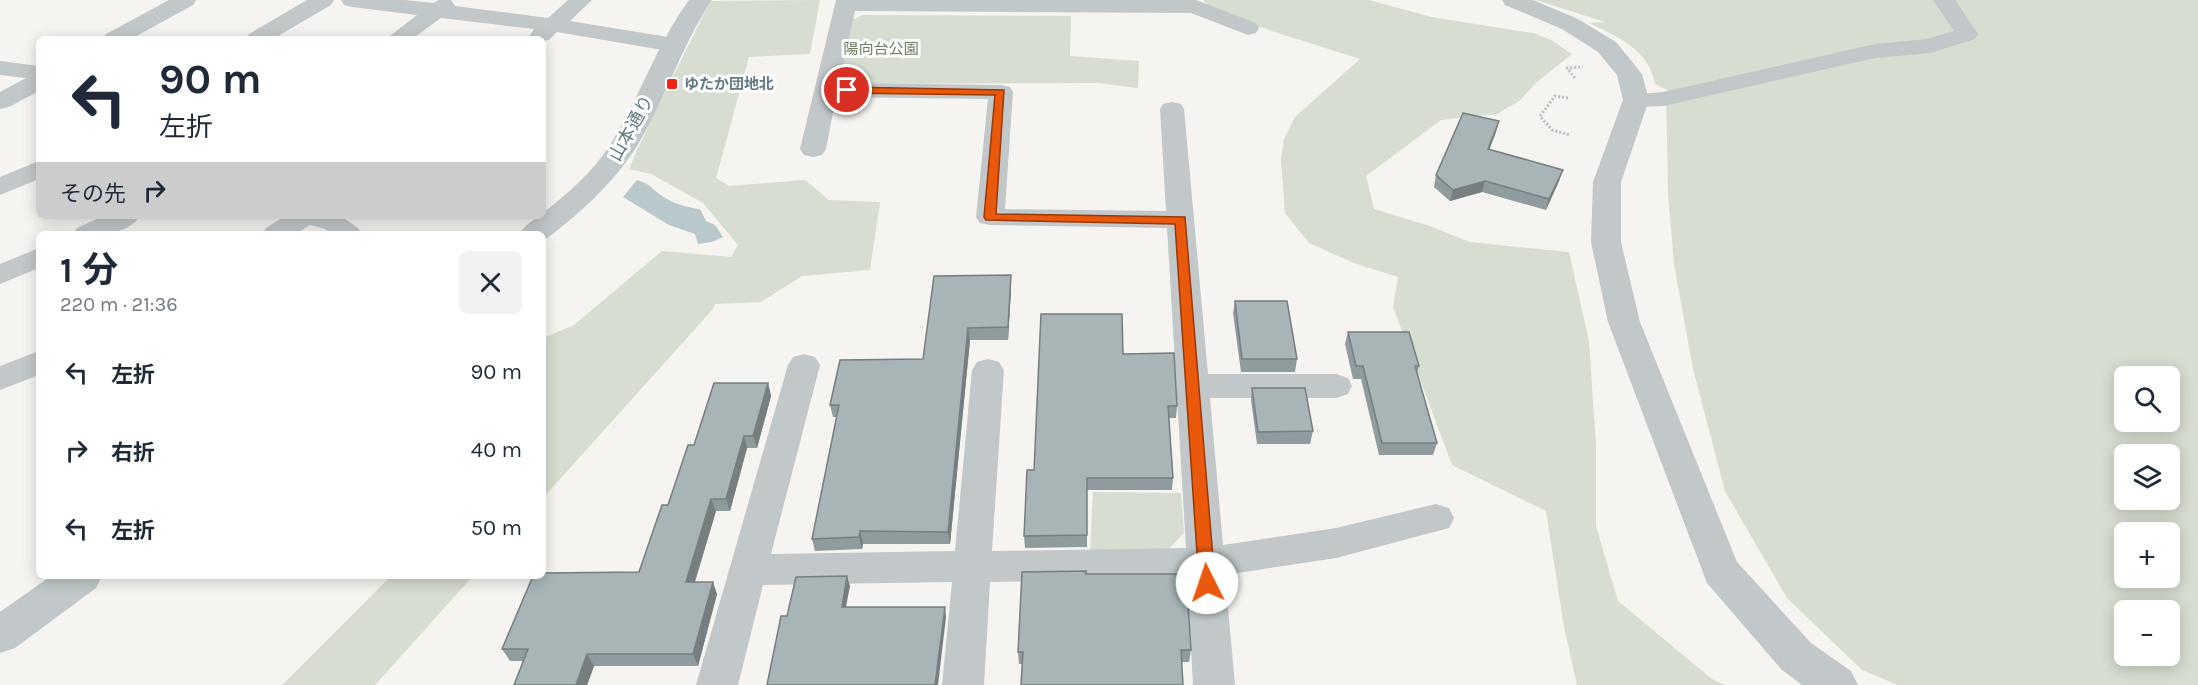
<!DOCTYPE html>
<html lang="ja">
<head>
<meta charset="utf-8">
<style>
	body { margin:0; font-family:Karla,"Noto Sans JP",sans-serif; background:#f2f2f3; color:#1f2937; height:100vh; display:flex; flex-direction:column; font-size:22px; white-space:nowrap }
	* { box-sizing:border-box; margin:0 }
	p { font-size:20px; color:#747a83 }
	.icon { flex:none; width:33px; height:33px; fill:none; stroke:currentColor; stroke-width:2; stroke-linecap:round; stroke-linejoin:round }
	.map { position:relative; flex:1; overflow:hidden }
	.sheet { position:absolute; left:36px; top:231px; width:510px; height:348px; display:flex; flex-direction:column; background:#fff; border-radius:9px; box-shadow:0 3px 15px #0003 }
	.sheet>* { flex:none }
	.guide { position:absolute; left:36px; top:36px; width:510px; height:183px; border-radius:9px; box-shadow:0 3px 15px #0003; background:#fff; color:#1f2937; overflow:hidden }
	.tools { position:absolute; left:2114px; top:366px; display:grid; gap:12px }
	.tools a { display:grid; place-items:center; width:66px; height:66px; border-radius:9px; background:#fff; box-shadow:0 3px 15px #0003; font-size:30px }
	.pin { position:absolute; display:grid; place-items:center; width:51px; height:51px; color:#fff; margin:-26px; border:3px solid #fff; border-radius:50%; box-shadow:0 2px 6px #0007 }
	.me { position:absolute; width:66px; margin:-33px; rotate:356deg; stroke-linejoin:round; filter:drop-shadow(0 0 4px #0008) }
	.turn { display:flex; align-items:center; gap:21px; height:126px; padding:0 24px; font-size:27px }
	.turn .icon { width:78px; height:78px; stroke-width:2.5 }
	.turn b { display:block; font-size:42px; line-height:51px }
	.then { display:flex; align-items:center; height:57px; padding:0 24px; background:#0003; gap:12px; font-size:22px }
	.round { display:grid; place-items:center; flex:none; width:63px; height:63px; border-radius:9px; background:#f2f2f3 }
	.summary { display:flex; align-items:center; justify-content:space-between; height:102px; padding:0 24px }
	h1 { font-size:36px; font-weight:700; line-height:45px }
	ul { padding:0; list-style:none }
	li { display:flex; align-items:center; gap:18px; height:78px; padding:0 24px }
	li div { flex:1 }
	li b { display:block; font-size:22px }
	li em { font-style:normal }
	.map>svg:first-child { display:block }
	.green { fill:#d7ddd1; fill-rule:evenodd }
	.water { fill:#b9c9cb }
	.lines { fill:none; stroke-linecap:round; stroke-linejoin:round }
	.path { stroke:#bdc0c2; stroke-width:3; stroke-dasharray:2 2; stroke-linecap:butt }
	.minor { fill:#c2c7c9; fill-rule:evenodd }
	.tertiary { fill:#c2c7c9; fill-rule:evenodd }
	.wall { fill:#909b9d }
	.shaded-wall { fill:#767e7f }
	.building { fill:#a8b4b6; stroke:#767e7f; stroke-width:1.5 }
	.route { fill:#ea580c; stroke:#983908; stroke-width:1.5 }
	.poi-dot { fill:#f12314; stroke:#fff; stroke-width:2 }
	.labels { text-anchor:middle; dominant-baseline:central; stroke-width:6; stroke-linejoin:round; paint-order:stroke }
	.far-park-label { font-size:15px; fill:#6a7b61; stroke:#fff }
	.far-poi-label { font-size:15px; font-weight:bold; fill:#617a84; stroke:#fff; text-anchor:start }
	.street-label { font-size:18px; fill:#617a84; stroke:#fff }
</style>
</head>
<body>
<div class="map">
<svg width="2198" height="685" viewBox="0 0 2198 685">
	<rect width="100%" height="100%" fill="#f5f4f0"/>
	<g class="green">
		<path d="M820 0 810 54 749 57 716 178 729 186 805 180 829 200 880 202 870 270 802 276 761 302 715 304 713 309 543 498V338L574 325 662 251 731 257 738 245 703 203 651 174 629 169C646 128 667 90 686 50 695 33 701 17 712 1Z"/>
		<path d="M1203 0H1369L1431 17 1533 33 1551 40 1572 54 1537 82 1519 101 1497 114 1441 120 1366 176 1374 209 1427 225 1470 242 1569 252 1589 341 1596 446V526L1618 601 1712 679 1725 685H1577L1564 627 1546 511 1452 465 1393 307 1398 277 1354 263 1309 243 1285 213 1281 161 1284 139 1295 117 1360 59 1215 13Z"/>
		<path d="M1536 0H2198V685H1898L1862 670 1787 598 1725 491 1693 369 1674 264 1668 192 1666 93 1669 91 1655 84C1650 50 1616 36 1589 23L1605 22ZM2124 376H2169V422H2124ZM2124 454H2169V500H2124ZM2124 532H2169V578H2124ZM2124 610H2169V656H2124Z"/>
		<path d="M863 15 1071 16 1070 56 1139 61 1138 88 1098 83 853 84 842 77 847 22Z"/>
		<path d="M1093 492 1181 493 1184 533 1166 552 1090 553Z"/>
		<path d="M391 576H473L375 685H282Z"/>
	</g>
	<path class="water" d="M637 180C649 183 652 189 662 196 672 203 688 208 700 209L706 221 715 225 723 237 712 242 698 244 695 234 669 225 623 197Z"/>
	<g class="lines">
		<g class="path">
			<path d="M1575 78 1567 68 1583 67"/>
			<path d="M1568 98 1555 96 1540 116 1552 130 1570 135"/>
		</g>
		<g class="minor">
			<path d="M169 0H196L193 5 131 39H103L106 34Z"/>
			<path d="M307 0H334L331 5 273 39H246L249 34Z"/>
			<path d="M341 0H405L433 3 439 0H451L455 6 548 18 568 0H592L570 21 674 38 682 40 686 45 682 50 674 52 557 32 549 40 543 41V39H532L530 35 534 29 441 18 412 39H386L417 15 352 7 344 5Z"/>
			<path d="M836 0H1196L1256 23 1259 28 1256 33 1248 35 1191 13 855 11 839 83 1001 85 1010 87 1013 92 1005 209 1166 211 1160 109 1163 104 1172 102 1181 104 1184 109 1208 374H1336L1348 378 1352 386 1348 394 1336 398H1210L1223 545 1336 528 1436 504 1449 508 1454 518 1449 528 1336 558 1225 575 1235 685H1193L1187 579 990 582 984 685H942L952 582 763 585 738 685H696L788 365 793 357 804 354 815 357 820 365 771 554 955 551 972 370 977 362 988 359 999 362 1004 370 992 551 1186 548 1167 228 990 225 980 223 976 217 988 99 836 97 826 149 822 155 813 157 804 155 800 149Z"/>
			<path d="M1933 0H1955L1978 34 1975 39 1930 53 1875 58 1663 106 1636 107 1627 105 1624 100 1627 95 1663 92 1875 44 1927 39 1954 31Z"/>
			<path d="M0 61 39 66V91L9 107 0 109V92L26 78 0 75Z"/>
			<path d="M39 161V179L0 195V177Z"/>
			<path d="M103 216H140C126 237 95 234 73 234L77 228Z"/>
			<path d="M285 216H341L358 228 362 234H331L325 229 310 225 296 234H262L266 228Z"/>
			<path d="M39 248V268L0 284V264Z"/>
			<path d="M39 351V375L0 390V366Z"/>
		</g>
		<g class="tertiary">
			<path d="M689 0H712C681 46 666 99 637 146 613 184 580 213 545 240L543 234H519C524 227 534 217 543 216V213C568 193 593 172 610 145 640 98 656 45 689 0Z"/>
			<path d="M1502 0H1533L1578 19 1616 42 1642 74 1649 100 1621 182V242L1640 322 1737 562 1811 643 1851 671 1858 685H1802L1781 669 1707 583 1608 322 1591 242 1593 182 1623 100 1617 75 1598 52 1562 29 1505 5Z"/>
			<path d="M51 576H102L96 588 15 648 0 653V612Z"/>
		</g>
	</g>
	<g class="wall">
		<path d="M1496 132 1489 149 1559 181 1546 210 1482 192 1450 201 1434 187 1436 175Z"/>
		<path d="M1011 287 1008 340H970L950 544H863L862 549 815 551 812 539 837 417H833L830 405 923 359Z"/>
		<path d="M1235 301 1297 359 1295 372H1241L1233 313Z"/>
		<path d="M1348 332 1419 366 1417 373 1437 443 1433 455H1379L1361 379H1353L1345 344Z"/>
		<path d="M1123 354 1177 406 1176 418H1169L1173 478 1172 490H1087V547L1025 548 1024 536 1034 470Z"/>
		<path d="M768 383 771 396 757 448H747L730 511H716L695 582 717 594 698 666H594L587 685H514L523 661H510L502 649 639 572 694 445Z"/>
		<path d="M1252 388 1313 431 1310 444H1257L1251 400Z"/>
		<path d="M1086 574 1191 650 1189 662 1019 664 1018 652Z"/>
	</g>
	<g class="shaded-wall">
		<path d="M1499 121 1496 132 1485 161 1488 149Z"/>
		<path d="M1563 170 1559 181 1546 210 1549 199Z"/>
		<path d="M1485 181 1482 192 1450 201 1453 190Z"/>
		<path d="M1011 275V287L1008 340V327Z"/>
		<path d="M968 328 970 340 950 544 948 532Z"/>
		<path d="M768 383 771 396 757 448 753 436Z"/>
		<path d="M744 436 747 448 730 511 726 499Z"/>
		<path d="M711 499 716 511 691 594 686 582Z"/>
		<path d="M860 531 863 544 862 549 859 537Z"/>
		<path d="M847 576 850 586 844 617 842 607Z"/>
		<path d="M713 582 717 594 698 666 693 654Z"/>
		<path d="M945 607 946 617 938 685H935Z"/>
		<path d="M587 654 594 666 587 685H576Z"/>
	</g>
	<g class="building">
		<path d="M1463 113 1499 121 1488 149 1563 170 1549 199 1485 181 1453 190 1436 175Z"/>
		<path d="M1011 275 1008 327 968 328 948 532 860 531 859 537 812 539 839 405H830L840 360 923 359 934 276Z"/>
		<path d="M1235 301H1287L1297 359H1242Z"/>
		<path d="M1041 314H1122L1123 354 1174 353 1177 406H1168L1173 478H1087V535L1024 536 1027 470H1034Z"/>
		<path d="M1348 332H1409L1419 366H1415L1437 443H1382L1363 366H1356Z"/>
		<path d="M714 383H768L753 436H744L726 499H711L686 582H713L693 654H587L576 685H514L528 649H502L533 576H543V573L639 572 662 505H668L688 445H694Z"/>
		<path d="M1252 388H1305L1313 431 1258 432Z"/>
		<path d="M1086 571V574H1186L1191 650H1181L1183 685H1021L1023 652H1018L1022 572Z"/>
		<path d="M847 576 842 607H945L935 685H767L781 616H787L796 577Z"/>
	</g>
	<path class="route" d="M847 87 1004 90 996 214 1185 217 1215 583 1213 588 1207 590 1201 588 1199 583 1175 224 986 220 984 217 995 95 843 93V88Z"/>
	<rect class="poi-dot" x="666" y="78" width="12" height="12" rx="3"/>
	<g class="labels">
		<g class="far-park-label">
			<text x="881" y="49">陽向台公園</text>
		</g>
		<g class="far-poi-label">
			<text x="684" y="84">ゆたか団地北</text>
		</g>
		<g class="street-label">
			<text transform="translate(631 128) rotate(-61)">山本通り</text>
		</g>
	</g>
</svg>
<div class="tools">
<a><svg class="icon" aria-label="search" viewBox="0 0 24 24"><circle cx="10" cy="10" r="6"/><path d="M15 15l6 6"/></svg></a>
<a><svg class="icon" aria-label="layers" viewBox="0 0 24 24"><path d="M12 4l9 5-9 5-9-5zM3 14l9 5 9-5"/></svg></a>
<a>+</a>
<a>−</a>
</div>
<div class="pin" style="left:847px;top:90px;background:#d93025"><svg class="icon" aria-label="arrive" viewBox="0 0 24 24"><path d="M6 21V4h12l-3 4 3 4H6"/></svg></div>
<svg class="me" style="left:1207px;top:583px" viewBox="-20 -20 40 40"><circle r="19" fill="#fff"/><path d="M0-13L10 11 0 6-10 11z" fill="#ea580c"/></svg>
<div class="guide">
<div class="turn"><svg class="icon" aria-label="left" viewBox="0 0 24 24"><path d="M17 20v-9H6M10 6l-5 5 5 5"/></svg><div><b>90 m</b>左折</div></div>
<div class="then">その先<svg class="icon" aria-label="right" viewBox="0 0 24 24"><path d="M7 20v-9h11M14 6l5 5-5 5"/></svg></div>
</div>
<section class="sheet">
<div class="summary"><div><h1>1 分</h1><p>220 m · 21:36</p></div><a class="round"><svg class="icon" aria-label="close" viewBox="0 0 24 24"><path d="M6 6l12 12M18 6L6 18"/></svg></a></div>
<ul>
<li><svg class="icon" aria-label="left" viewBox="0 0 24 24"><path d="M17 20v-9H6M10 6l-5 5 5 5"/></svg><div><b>左折</b></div><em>90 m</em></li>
<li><svg class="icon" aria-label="right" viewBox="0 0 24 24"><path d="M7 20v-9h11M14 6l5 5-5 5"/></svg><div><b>右折</b></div><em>40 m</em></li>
<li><svg class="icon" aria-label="left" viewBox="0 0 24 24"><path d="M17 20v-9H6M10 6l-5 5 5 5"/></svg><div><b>左折</b></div><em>50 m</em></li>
</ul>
</section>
</div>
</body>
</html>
